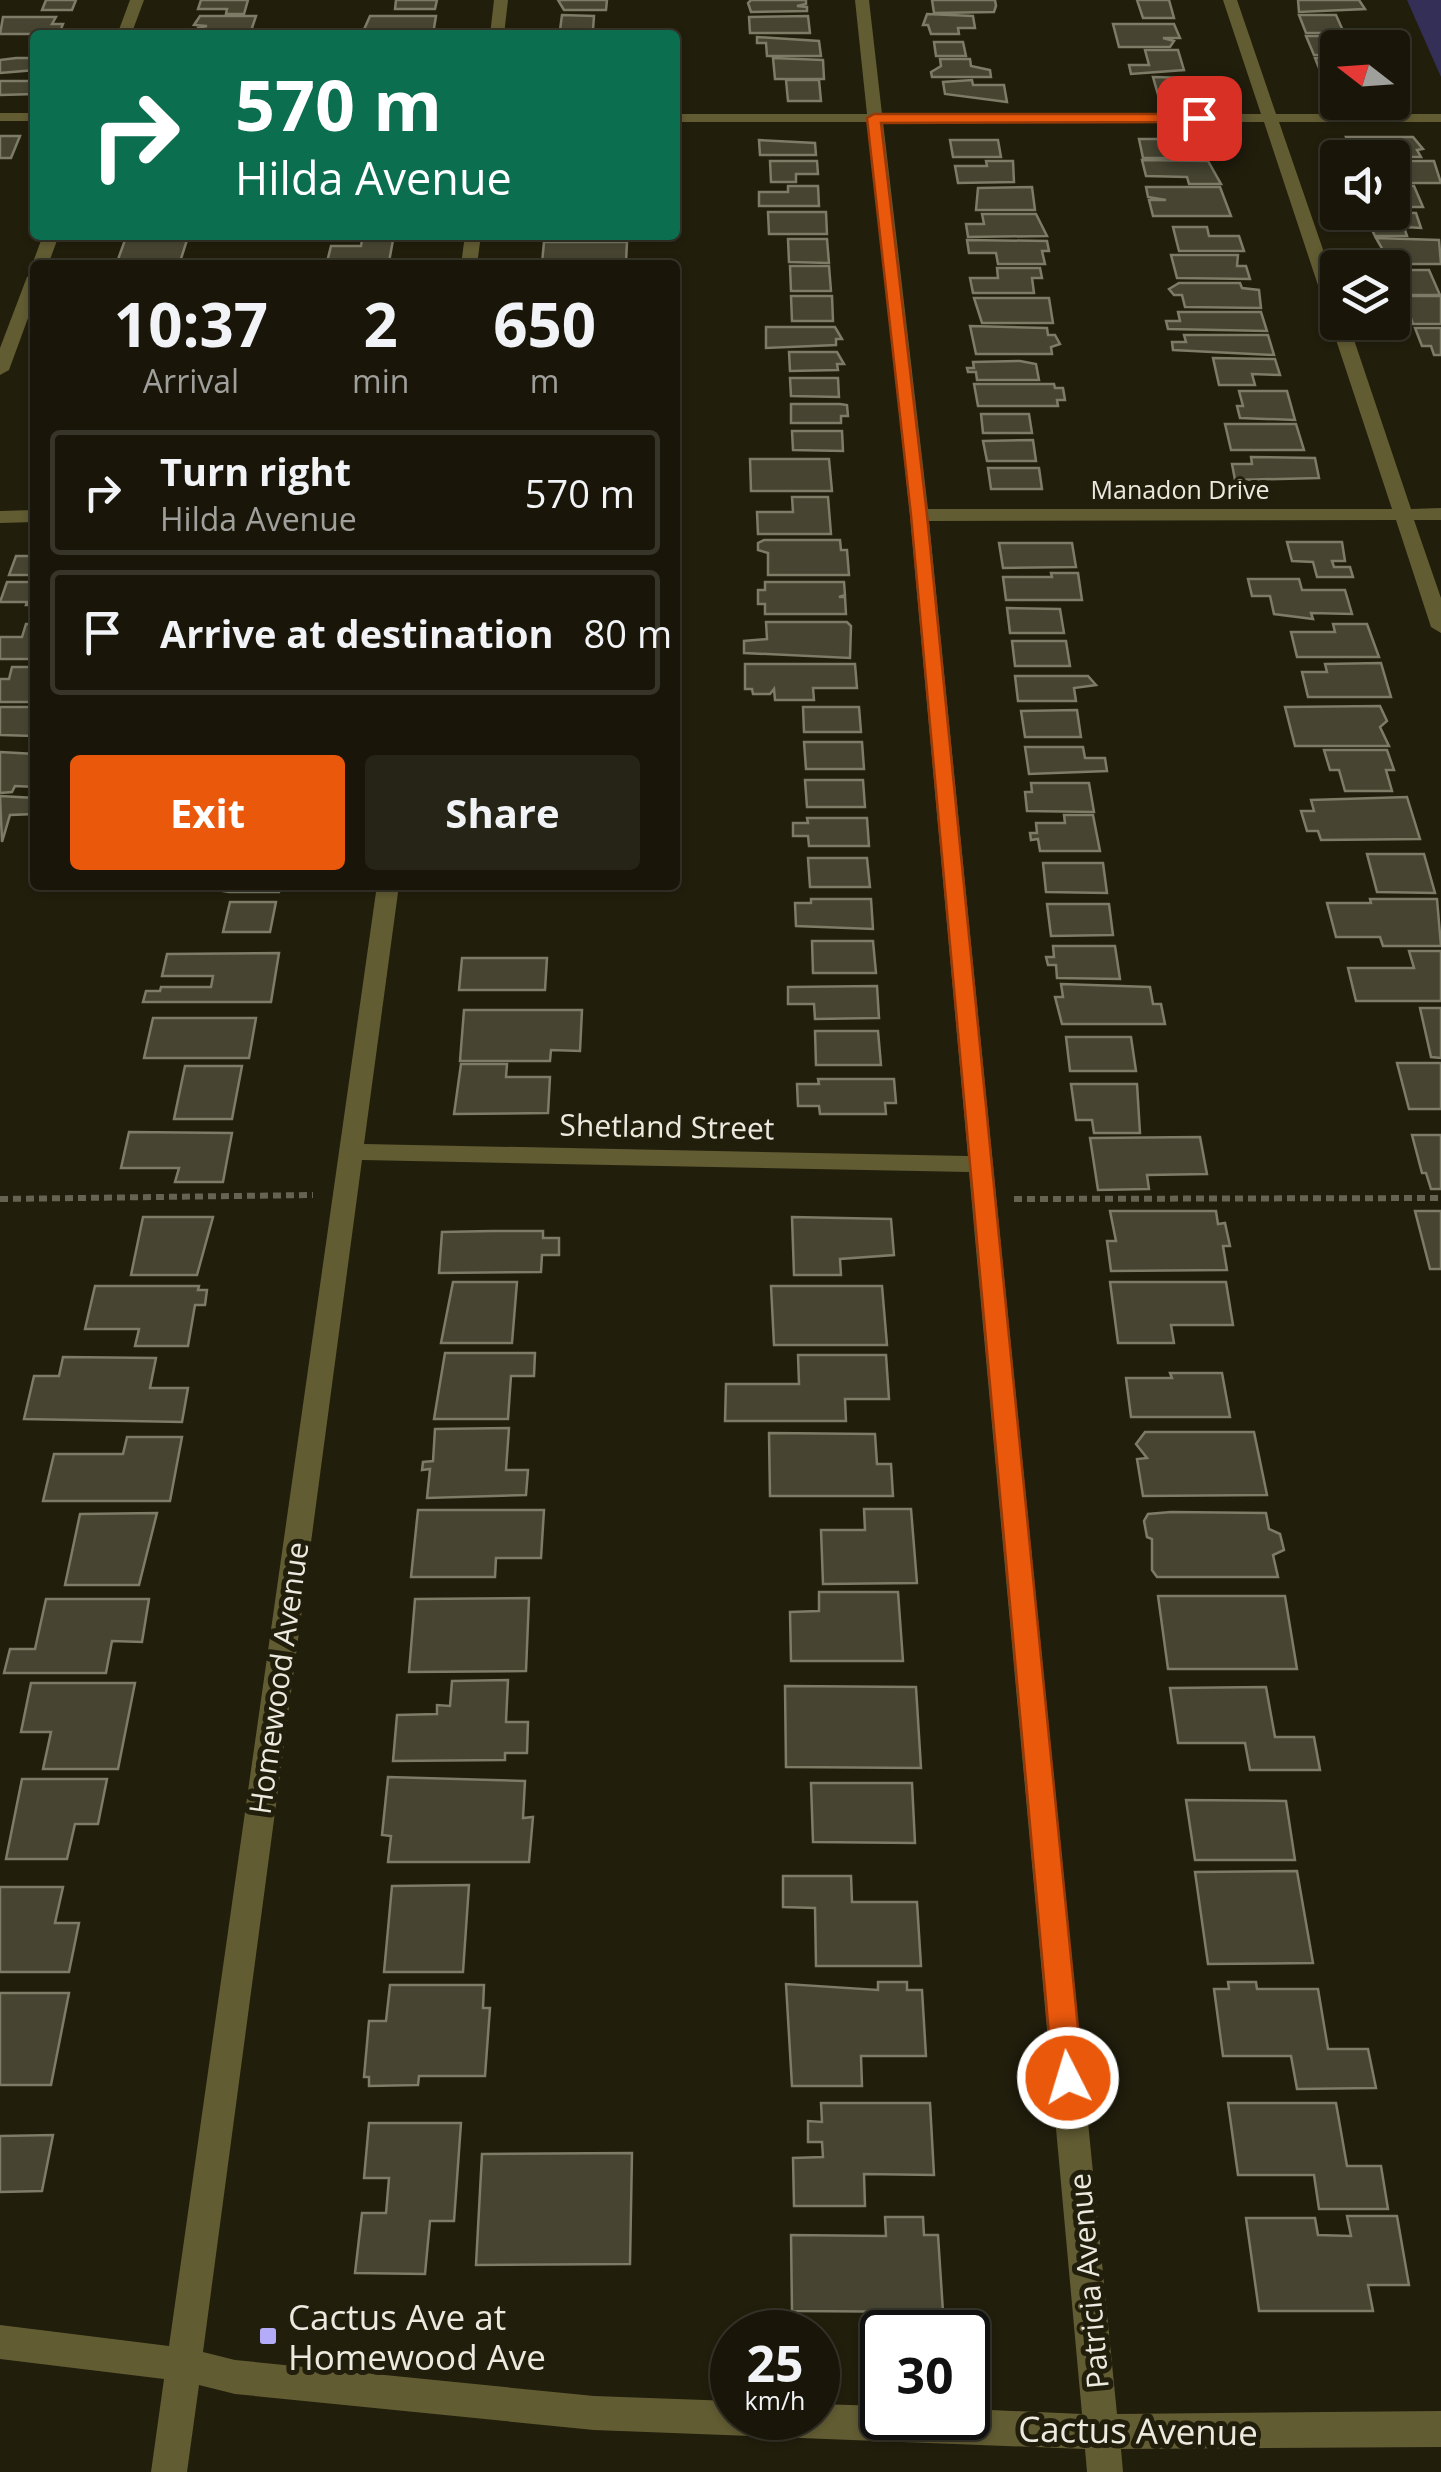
<!DOCTYPE html>
<html lang="en">
<head>
<meta charset="utf-8">
<style>
	body { margin:0; font-family:"Open Sans",sans-serif; background:#262317; color:#f1f3f6; height:100vh; display:flex; flex-direction:column; font-size:38px; white-space:nowrap }
	* { box-sizing:border-box; margin:0 }
	p { font-size:32px; color:#9f9f9c }
	.icon { flex:none; width:55px; height:55px; fill:none; stroke:currentColor; stroke-width:2; stroke-linecap:round; stroke-linejoin:round }
	.map { position:relative; flex:1; overflow:hidden }
	.drawer { position:absolute; left:30px; top:260px; width:650px; height:630px; display:flex; flex-direction:column; background:#191609; border-radius:10px; box-shadow:0 2px 8px #0004,0 0 0 2px #37352a }
	.drawer>* { flex:none }
	.hud { position:absolute; left:30px; top:30px; width:650px; height:210px; border-radius:10px; box-shadow:0 2px 8px #0004,0 0 0 2px #37352a; background:#0b6e4f; color:#fff; overflow:hidden }
	.needle { width:65px; rotate:287deg }
	.buttons { position:absolute; left:1320px; top:30px; display:grid; gap:20px }
	.buttons a { display:grid; place-items:center; width:90px; height:90px; border-radius:10px; background:#191609; box-shadow:0 2px 8px #0004,0 0 0 2px #37352a; font-size:50px }
	.speed { position:absolute; left:710px; top:2310px; display:flex; gap:20px; font-size:50px; font-weight:700; text-align:center }
	.speed>* { display:grid; place-content:center; width:130px; height:130px; border-radius:50%; background:#191609; box-shadow:0 2px 8px #0004,0 0 0 2px #37352a; line-height:1 }
	.speed small { font-size:25px; font-weight:400 }
	.speed .limit { border:5px solid #111; border-radius:15px; background:#fff; color:#111 }
	.pin { position:absolute; display:grid; place-items:center; width:85px; height:85px; color:#fff; margin:-42px; border-radius:20px; box-shadow:0 5px 15px #0006 }
	.me { position:absolute; width:110px; margin:-55px; rotate:355deg; stroke-linejoin:round; filter:drop-shadow(0 0 8px #0008) }
	.turn { display:flex; align-items:center; gap:35px; height:210px; padding:0 40px; font-size:45px }
	.turn .icon { width:130px; height:130px; stroke-width:2.5 }
	.turn b { display:block; font-size:70px; line-height:85px }
	.eta { display:flex; justify-content:space-evenly; align-items:center; height:170px; text-align:center }
	.eta b { font-size:60px; font-weight:700; line-height:70px }
	.primary-button { display:flex; gap:20px; margin-top:auto; padding:20px 40px }
	.primary-button a { flex:1; height:115px; border-radius:10px; background:#ea580c; color:#fff; font-size:40px; font-weight:700; line-height:115px; text-align:center }
	.primary-button a+a { background:#262317; color:#f1f3f6 }
	ul { padding:0; list-style:none }
	li { display:flex; align-items:center; gap:30px; height:125px; margin:0 20px 15px; padding:0 20px; border:5px solid #37352a; border-radius:10px }
	li div { flex:1 }
	li b { display:block; font-size:38px }
	li em { font-style:normal }
	.map>svg:first-child { display:block }
	.green { fill:#342f57 }
	.building { fill:#474532; stroke:#7e7b67; stroke-width:2.5 }
	.lines { fill:none; stroke-linecap:round; stroke-linejoin:round }
	.path { stroke:#666353; stroke-width:6; stroke-dasharray:8 5; stroke-linecap:butt }
	.minor { fill:#625c33; fill-rule:evenodd }
	.route { fill:#ea580c; stroke:#983908; stroke-width:2.5 }
	.poi-dot { fill:#b4acf9; stroke:#211e0c; stroke-width:4 }
	.labels { text-anchor:middle; dominant-baseline:central; stroke-width:10; stroke-linejoin:round; paint-order:stroke }
	.far-street-label { font-size:25px; fill:#eceadf; stroke:#211e0c }
	.street-label { font-size:30px; fill:#eceadf; stroke:#211e0c }
	.near-poi-label { font-size:35px; fill:#eceadf; stroke:#211e0c; text-anchor:start }
	.near-street-label { font-size:35px; fill:#eceadf; stroke:#211e0c }
</style>
</head>
<body>
<div class="map">
<svg width="1441" height="2472" viewBox="0 0 1441 2472">
	<rect width="100%" height="100%" fill="#211e0c"/>
	<path class="green" d="M1407 0H1441V77Z"/>
	<g class="building">
		<path d="M46 0H76L72 10H42Z"/>
		<path d="M201 0H248L244 14H226L227 9H198Z"/>
		<path d="M396 0H437L435 9H395Z"/>
		<path d="M558 0H607L606 10H564Z"/>
		<path d="M751 0H806V4L797 6 807 7V11L751 12 748 3Z"/>
		<path d="M932 0H995L996 6 994 12 934 13Z"/>
		<path d="M1137 0H1169L1174 18H1143Z"/>
		<path d="M1298 0H1359L1365 9 1299 12Z"/>
		<path d="M927 14 973 16 975 28H958L959 34H931L928 25H923Z"/>
		<path d="M562 15 594 16 593 30H560Z"/>
		<path d="M1299 15H1336L1344 33H1306Z"/>
		<path d="M200 16H256L250 34H198V28L207 26 194 25Z"/>
		<path d="M370 16H436L433 34H362Z"/>
		<path d="M808 16 810 33H750L749 17Z"/>
		<path d="M56 17 52 24H63L59 34H0L3 17Z"/>
		<path d="M1113 24H1174L1180 38H1163L1174 41 1170 47H1119Z"/>
		<path d="M1306 36H1345L1350 48H1338V55H1314Z"/>
		<path d="M757 37 819 41 821 56H767L766 43H757Z"/>
		<path d="M934 42H963L966 56H936Z"/>
		<path d="M1145 50H1178L1184 70 1131 74 1129 65H1149Z"/>
		<path d="M16 58H35V70L0 73V60Z"/>
		<path d="M773 58 823 60 824 79H775Z"/>
		<path d="M1315 58H1338V78H1323Z"/>
		<path d="M940 59H970L971 66 990 70 991 77H932L931 72 941 66Z"/>
		<path d="M1153 77 1187 78 1192 98H1159Z"/>
		<path d="M786 80H819L821 101H788Z"/>
		<path d="M972 80 973 85H1004L1007 102 945 94 943 82Z"/>
		<path d="M0 81H35V94L0 95Z"/>
		<path d="M0 136H20L11 158H0Z"/>
		<path d="M1346 137H1413L1423 149 1417 150 1421 157H1354Z"/>
		<path d="M1139 139H1212L1218 158H1143Z"/>
		<path d="M759 140 815 143 816 155H760Z"/>
		<path d="M950 140H998L1001 157H953Z"/>
		<path d="M1142 160 1208 161 1221 184H1189L1187 177 1146 176Z"/>
		<path d="M770 161H817L818 174H796V182H771Z"/>
		<path d="M986 161H1013L1014 182 958 183 955 166H987Z"/>
		<path d="M1392 161H1434L1441 183H1392Z"/>
		<path d="M788 186H818L819 206H759V192H788Z"/>
		<path d="M1392 186H1414L1423 207H1392Z"/>
		<path d="M1032 187 1035 210H976L978 188Z"/>
		<path d="M1146 187H1220L1231 216H1153L1149 200H1166L1148 197Z"/>
		<path d="M768 212H826L827 234H769Z"/>
		<path d="M1363 212 1416 213 1421 228 1404 227 1407 236H1375Z"/>
		<path d="M982 214H1036L1047 236 968 237 966 224H984Z"/>
		<path d="M1173 227H1207L1209 236H1239L1244 251H1179Z"/>
		<path d="M1376 238 1439 240 1441 264H1391Z"/>
		<path d="M788 239H827L829 263 789 262Z"/>
		<path d="M125 240H187L179 265H116Z"/>
		<path d="M362 240H393L389 262H327L331 246H361Z"/>
		<path d="M967 240 1047 241 1049 251H1042L1045 264H998L996 253H969Z"/>
		<path d="M544 242H627L626 262 542 263Z"/>
		<path d="M1171 255H1238L1237 266H1246L1250 279 1177 278Z"/>
		<path d="M790 266H829L831 291H791Z"/>
		<path d="M997 268H1040L1042 278H1032L1034 293H973L970 278H998Z"/>
		<path d="M1392 270H1429L1440 295H1401Z"/>
		<path d="M1179 283H1240L1242 288 1259 290 1261 308 1185 307 1182 295H1174L1169 289Z"/>
		<path d="M791 296H832L833 321H792Z"/>
		<path d="M1403 296H1441V324H1413Z"/>
		<path d="M974 298H1049L1053 323H982Z"/>
		<path d="M1178 312H1261L1267 331 1168 329 1166 321H1180Z"/>
		<path d="M970 326 1047 328 1048 335H1055L1060 344 1051 347 1052 354H976Z"/>
		<path d="M766 327H835L842 339H836V345L766 348Z"/>
		<path d="M1415 328H1441V355H1434L1431 346H1422Z"/>
		<path d="M1184 335H1268L1274 355 1173 350 1172 342H1186Z"/>
		<path d="M789 352H837L844 364H837L838 370 790 371Z"/>
		<path d="M1213 358 1275 359 1280 375 1252 374 1255 385H1219Z"/>
		<path d="M1020 361 1036 364 1039 380H977L976 372H968L967 368H974L973 362Z"/>
		<path d="M790 378H838L839 397 791 396Z"/>
		<path d="M974 384H1054L1055 388H1063L1065 400H1057L1058 406H978Z"/>
		<path d="M1239 391H1287L1295 420 1240 418 1237 406H1243Z"/>
		<path d="M791 404H840L847 405 848 416H841V423H791Z"/>
		<path d="M981 414H1029L1032 433H983Z"/>
		<path d="M1225 424H1296L1304 450H1231Z"/>
		<path d="M792 431H842L843 451 793 450Z"/>
		<path d="M1033 440 1036 461H987L983 441Z"/>
		<path d="M1251 457 1315 458 1319 478 1235 480 1232 464H1252Z"/>
		<path d="M750 459H829L832 491H751Z"/>
		<path d="M988 468H1039L1042 489H991Z"/>
		<path d="M792 497H828L831 534H758L757 512H793Z"/>
		<path d="M764 540H840L841 550H847L849 575H768V553L758 550V543Z"/>
		<path d="M1287 542H1342L1345 561H1332L1334 567H1350L1353 577H1317L1313 562 1292 561Z"/>
		<path d="M999 543H1072L1076 567 1003 568Z"/>
		<path d="M16 556H35V575H9Z"/>
		<path d="M1051 573H1078L1082 600H1006L1003 577H1052Z"/>
		<path d="M1248 579H1299L1302 590H1345L1352 614 1311 613 1313 619 1274 614 1270 596H1252Z"/>
		<path d="M7 582H35V617H31L35 605H26L27 602H0Z"/>
		<path d="M765 582H844L845 595 839 597H845L846 614H765V604H758V590H765Z"/>
		<path d="M1007 608 1060 609 1064 633H1010Z"/>
		<path d="M766 622H847L851 626 850 658 744 653V641L767 639Z"/>
		<path d="M26 624H35V659H0V637H22Z"/>
		<path d="M1333 624H1367L1379 657H1297L1291 632H1335Z"/>
		<path d="M1012 641H1066L1070 666H1015Z"/>
		<path d="M1381 663 1391 697H1308L1302 672H1327L1325 664Z"/>
		<path d="M745 664H855L857 688H813L814 700H775L774 689 770 694H753L752 689H745Z"/>
		<path d="M12 667H35V702H0V679H9Z"/>
		<path d="M1015 676H1088L1096 685 1074 688 1076 701H1018Z"/>
		<path d="M1380 706 1387 721 1380 727 1389 746H1295L1285 707Z"/>
		<path d="M0 707H35L34 736 0 735Z"/>
		<path d="M803 707H859L861 732H804Z"/>
		<path d="M1077 710 1081 737H1025L1021 711Z"/>
		<path d="M804 742H862L864 769H806Z"/>
		<path d="M1025 747H1083L1085 758H1105L1107 771 1029 774Z"/>
		<path d="M1324 750H1387L1394 770H1386L1392 791H1345L1339 770H1330Z"/>
		<path d="M0 752 35 754V787L15 786 12 792 0 793Z"/>
		<path d="M805 780H863L865 807H807Z"/>
		<path d="M1031 783H1089L1094 812 1027 811 1025 792H1032Z"/>
		<path d="M0 796 35 798V814L10 815 2 842Z"/>
		<path d="M1407 797 1420 839 1321 840 1318 831H1307L1301 811H1314L1311 800Z"/>
		<path d="M1064 815H1093L1100 851H1040L1038 839 1031 840 1030 833H1037L1036 823H1065Z"/>
		<path d="M807 818H867L869 846H809L808 836H793V823H808Z"/>
		<path d="M1367 854H1424L1435 893 1377 892Z"/>
		<path d="M808 858H867L870 887H810Z"/>
		<path d="M1043 863H1103L1107 893 1046 892Z"/>
		<path d="M211 885H280L279 892H229L210 889Z"/>
		<path d="M477 885H524L523 890H477Z"/>
		<path d="M811 899H871L873 929 796 926 795 903H811Z"/>
		<path d="M1370 899H1437L1441 946H1383L1380 937H1336L1327 903H1371Z"/>
		<path d="M230 902H276L270 932H223Z"/>
		<path d="M1047 904H1109L1113 935 1051 936Z"/>
		<path d="M812 941H873L876 973H813Z"/>
		<path d="M1053 946H1115L1120 979 1057 978 1056 965H1048L1046 957H1054Z"/>
		<path d="M1409 951H1441V1001H1356L1348 968H1414Z"/>
		<path d="M279 953 271 1002H143L146 991H160L161 987H211L213 976H162L167 954Z"/>
		<path d="M462 958H547L545 990H459Z"/>
		<path d="M1061 984 1150 987 1153 1004H1161L1165 1024H1062L1055 997H1063Z"/>
		<path d="M877 986 879 1018 815 1019 814 1004H788V987Z"/>
		<path d="M1420 1008H1441V1058L1431 1057Z"/>
		<path d="M464 1010H582L580 1051 551 1050 550 1061H460Z"/>
		<path d="M153 1018H256L249 1058H144Z"/>
		<path d="M815 1031H878L881 1065H816Z"/>
		<path d="M1066 1037H1131L1136 1071H1070Z"/>
		<path d="M1397 1063H1441V1109H1409Z"/>
		<path d="M461 1064H507L506 1077H550L548 1113 454 1114Z"/>
		<path d="M185 1066H242L232 1119H174Z"/>
		<path d="M818 1079H894L896 1103H885L886 1114H820L819 1106H798L797 1084H819Z"/>
		<path d="M1071 1084H1137L1140 1133H1094L1092 1120H1076Z"/>
		<path d="M129 1132 232 1133 223 1182H175L179 1168H121Z"/>
		<path d="M1412 1135H1441V1189H1431L1426 1173H1422Z"/>
		<path d="M1200 1137 1207 1174 1147 1175 1149 1189 1098 1190 1090 1138Z"/>
		<path d="M1110 1211H1216L1218 1224 1225 1223 1230 1246H1223L1227 1270 1111 1271 1107 1241H1116Z"/>
		<path d="M1415 1211H1441V1269H1430Z"/>
		<path d="M143 1217H213L197 1275H131Z"/>
		<path d="M792 1217 891 1219 894 1255 840 1259 841 1275H794Z"/>
		<path d="M492 1231H543V1238H559V1255H542L541 1272 439 1273 442 1232Z"/>
		<path d="M453 1282H517L512 1343H441Z"/>
		<path d="M1110 1282H1226L1233 1325H1171L1174 1343H1118Z"/>
		<path d="M95 1286H199L198 1290H207L205 1305H195L188 1346H135L139 1329H85Z"/>
		<path d="M771 1286H882L887 1345H774Z"/>
		<path d="M445 1353H535L534 1376H511L508 1419H434Z"/>
		<path d="M798 1355H886L889 1399H845L846 1421H725L726 1384H799Z"/>
		<path d="M63 1357 156 1358 150 1388H188L182 1422 24 1419 34 1376H59Z"/>
		<path d="M1170 1373H1222L1230 1417H1131L1126 1378H1172Z"/>
		<path d="M509 1428 506 1470H528L526 1495 427 1498 430 1469 422 1470 423 1462 433 1461 435 1429Z"/>
		<path d="M1145 1432H1254L1267 1495 1143 1496 1137 1459 1147 1458 1136 1444Z"/>
		<path d="M769 1433 875 1434 877 1464H891L893 1496H770Z"/>
		<path d="M127 1437H182L170 1501H43L54 1454H123Z"/>
		<path d="M864 1509H911L917 1583 823 1584 821 1530H865Z"/>
		<path d="M418 1510H544L541 1558H496L495 1577H411Z"/>
		<path d="M1171 1512 1266 1513 1269 1529 1280 1534 1284 1550 1273 1555 1278 1577H1157L1152 1570V1539L1147 1537 1144 1521 1148 1514Z"/>
		<path d="M157 1513 139 1585H65L80 1514Z"/>
		<path d="M819 1592H898L903 1661H791L790 1612 819 1611Z"/>
		<path d="M1158 1596H1285L1297 1669H1168Z"/>
		<path d="M529 1598 526 1671 409 1672 415 1599Z"/>
		<path d="M46 1599H149L142 1642 112 1641 106 1673H4L10 1649H35Z"/>
		<path d="M508 1680 506 1722H528L527 1753H505V1760L393 1761 397 1715 437 1714V1705L450 1706 452 1681Z"/>
		<path d="M31 1683H135L118 1769H43L51 1732H21Z"/>
		<path d="M785 1686 916 1687 921 1768 786 1767Z"/>
		<path d="M1266 1687 1275 1737H1314L1320 1770H1250L1245 1743H1178L1170 1688Z"/>
		<path d="M388 1777 525 1781 523 1818 533 1817 529 1862H388L391 1836 382 1835Z"/>
		<path d="M22 1779H107L98 1824H75L67 1859H6Z"/>
		<path d="M811 1783H912L915 1843 813 1842Z"/>
		<path d="M1186 1800 1286 1801 1295 1860H1195Z"/>
		<path d="M1297 1871 1313 1963 1208 1964 1195 1872Z"/>
		<path d="M783 1876H851L852 1902H917L921 1966H816L815 1908 783 1907Z"/>
		<path d="M469 1885 463 1972H384L392 1886Z"/>
		<path d="M0 1887H63L55 1923H79L69 1972H0Z"/>
		<path d="M878 1982H907V1990H922L926 2056H861L862 2086H792L786 1984 878 1990Z"/>
		<path d="M1228 1982H1256L1257 1989H1318L1328 2049H1368L1376 2088 1297 2089 1291 2056H1223L1214 1989H1229Z"/>
		<path d="M390 1985H484L483 2008H490L485 2076H419L418 2085 369 2086V2077H364L369 2021H386Z"/>
		<path d="M0 1993H69L51 2085H0Z"/>
		<path d="M821 2103H930L934 2175 864 2174 865 2206H794L793 2158 823 2157 822 2142H808V2121L822 2122Z"/>
		<path d="M1228 2103H1336L1347 2166H1381L1388 2209H1319L1314 2175H1238Z"/>
		<path d="M369 2123H461L454 2221H430L425 2274 355 2273 362 2213H386L389 2178H364Z"/>
		<path d="M53 2135 42 2191 0 2192V2136Z"/>
		<path d="M632 2153 630 2264 476 2265 482 2154Z"/>
		<path d="M1347 2216H1397L1409 2285H1368L1373 2311H1259L1246 2218H1315L1318 2235 1351 2236Z"/>
		<path d="M885 2217H923L924 2235H938L943 2312 792 2311 791 2235 886 2236Z"/>
	</g>
	<g class="lines">
		<g class="path">
			<path d="M0 1199 313 1195"/>
			<path d="M1014 1199 1441 1198"/>
		</g>
		<g class="minor">
			<path d="M130 0H144L131 35H117Z"/>
			<path d="M494 0H508L504 35H490Z"/>
			<path d="M855 0H869L882 114H1261L1223 0H1237L1276 114H1441V122H1279L1338 293V322H1348L1411 509 1441 508V520H1414L1441 598V633L1431 627 1396 520 929 521 1117 2414 1441 2411V2447L1121 2449 1123 2472H1087L1085 2449 594 2430 235 2394 199 2385 187 2472H151L164 2379 0 2359V2325L169 2346 377 885H399L364 1144 968 1156 910 515 868 122H675V114H867ZM883 122H1264L1392 509H928ZM362 1160 969 1172 1082 2414 968 2409V2418H882V2406L818 2404V2418H732V2401L594 2396 235 2360 203 2352Z"/>
			<rect x="0" y="113" width="35" height="8"/>
			<path d="M43 235H59L48 265H35L34 268 32 265Z"/>
			<path d="M465 235H481L477 265H461Z"/>
			<path d="M35 272V299L9 370 0 375V348L27 277Z"/>
			<path d="M35 510V522L0 523V511Z"/>
		</g>
	</g>
	<path class="route" d="M874 114H1199L1206 118 1199 122 881 123 927 515 1083 2078 1079 2087 1068 2091 1058 2087 1053 2078 911 515 867 118Z"/>
	<rect class="poi-dot" x="258" y="2326" width="20" height="20" rx="5"/>
	<g class="labels">
		<g class="far-street-label">
			<text x="1180" y="489">Manadon Drive</text>
		</g>
		<g class="street-label">
			<text transform="translate(667 1126) rotate(1)">Shetland Street</text>
			<text transform="translate(278 1678) rotate(-82)">Homewood Avenue</text>
			<text transform="translate(1088 2281) rotate(-95)">Patricia Avenue</text>
		</g>
		<g class="near-poi-label">
			<text x="288" y="2316">Cactus Ave at<tspan x="288" dy="40">Homewood Ave</tspan></text>
		</g>
		<g class="near-street-label">
			<text transform="translate(1138 2430) rotate(1)">Cactus Avenue</text>
		</g>
	</g>
</svg>
<div class="buttons">
<a><svg class="needle" viewBox="-14 -14 28 28"><path d="M0-13l5 13h-10z" fill="#e53935"/><path d="M0 13l5-13h-10z" fill="#9f9f9c"/></svg></a>
<a><svg class="icon" aria-label="sound" viewBox="0 0 24 24"><path d="M4 9h4l5-4v14l-5-4H4zM17 9q2 3 0 6"/></svg></a>
<a><svg class="icon" aria-label="layers" viewBox="0 0 24 24"><path d="M12 4l9 5-9 5-9-5zM3 14l9 5 9-5"/></svg></a>
</div>
<div class="speed"><div>25<small>km/h</small></div><div class="limit">30</div></div>
<div class="pin" style="left:1199px;top:118px;background:#d93025"><svg class="icon" aria-label="arrive" viewBox="0 0 24 24"><path d="M6 21V4h12l-3 4 3 4H6"/></svg></div>
<svg class="me" style="left:1068px;top:2078px" viewBox="-20 -20 40 40"><circle r="17" fill="#ea580c" stroke="#fff" stroke-width="3"/><path d="M0-11L8 9 0 5-8 9z" fill="#fff"/></svg>
<div class="hud">
<div class="turn"><svg class="icon" aria-label="right" viewBox="0 0 24 24"><path d="M7 20v-9h11M14 6l5 5-5 5"/></svg><div><b>570 m</b>Hilda Avenue</div></div>
</div>
<section class="drawer">
<div class="eta">
<div><b>10:37</b><p>Arrival</p></div>
<div><b>2</b><p>min</p></div>
<div><b>650</b><p>m</p></div>
</div>
<ul>
<li><svg class="icon" aria-label="right" viewBox="0 0 24 24"><path d="M7 20v-9h11M14 6l5 5-5 5"/></svg><div><b>Turn right</b><p>Hilda Avenue</p></div><em>570 m</em></li>
<li><svg class="icon" aria-label="arrive" viewBox="0 0 24 24"><path d="M6 21V4h12l-3 4 3 4H6"/></svg><div><b>Arrive at destination</b></div><em>80 m</em></li>
</ul>
<div class="primary-button"><a>Exit</a><a>Share</a></div>
</section>
</div>
</body>
</html>
